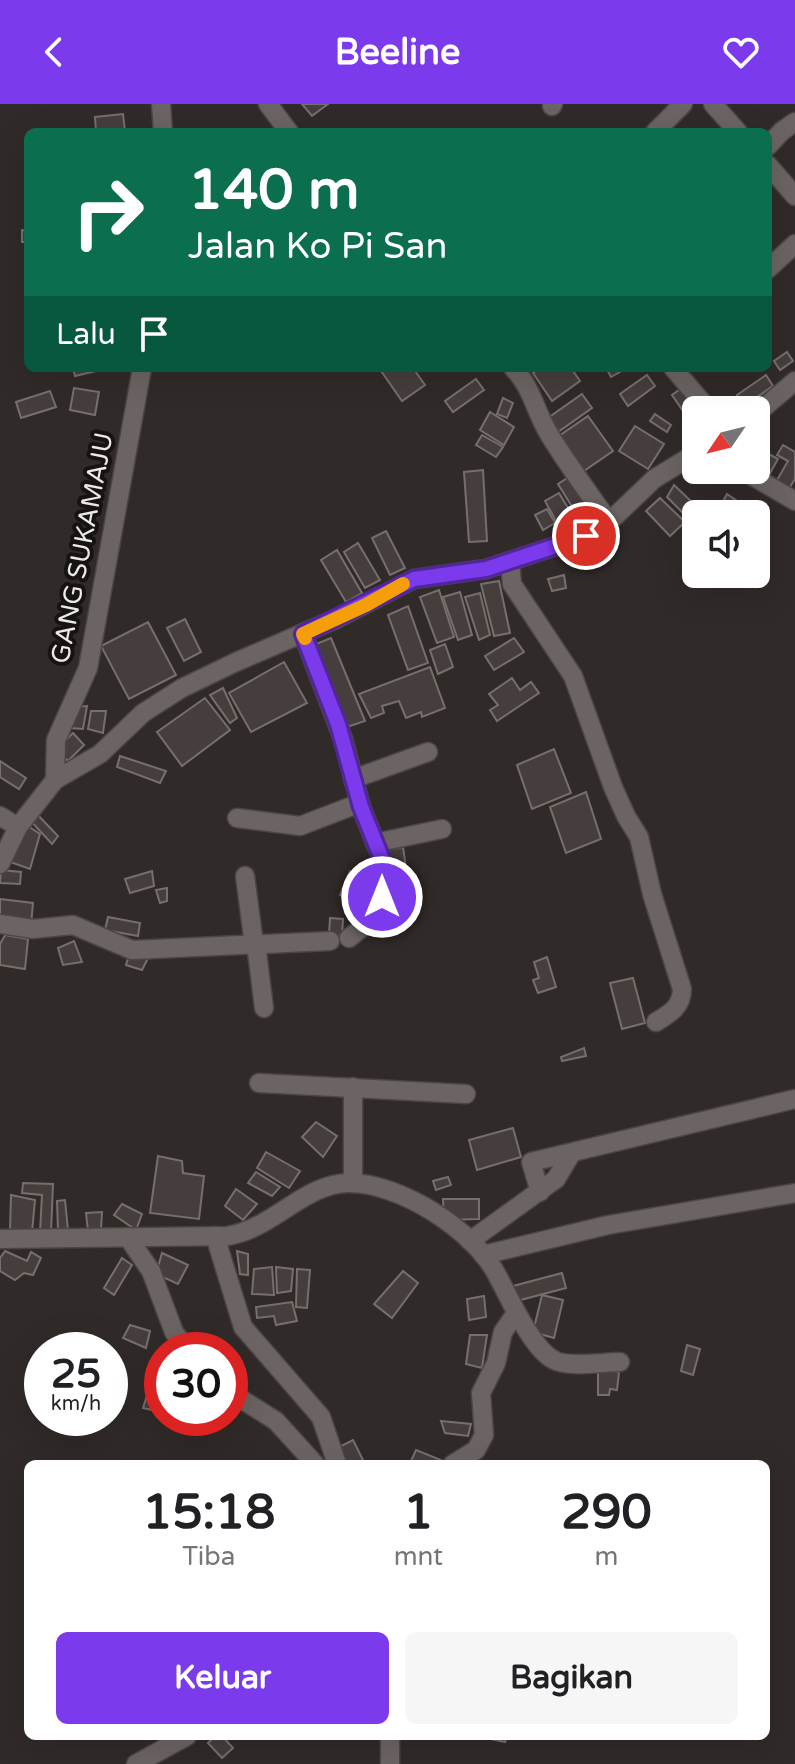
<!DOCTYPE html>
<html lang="id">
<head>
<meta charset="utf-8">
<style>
	body { margin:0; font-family:"Varela Round",sans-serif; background:#f6f6f6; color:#202124; height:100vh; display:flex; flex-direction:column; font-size:30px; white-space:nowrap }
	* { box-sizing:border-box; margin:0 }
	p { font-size:26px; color:#757577 }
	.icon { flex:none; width:44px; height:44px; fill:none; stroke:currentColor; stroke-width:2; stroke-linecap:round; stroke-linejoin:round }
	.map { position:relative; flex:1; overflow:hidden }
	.details { position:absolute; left:24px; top:1356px; width:746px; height:280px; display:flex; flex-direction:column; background:#fff; border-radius:12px; box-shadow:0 8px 32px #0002 }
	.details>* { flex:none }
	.top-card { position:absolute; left:24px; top:24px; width:748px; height:244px; border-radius:12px; box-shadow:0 8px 32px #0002; background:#0b6e4f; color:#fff; overflow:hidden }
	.needle { width:52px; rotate:235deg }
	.fabs { position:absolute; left:682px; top:292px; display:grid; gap:16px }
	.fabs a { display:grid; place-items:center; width:88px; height:88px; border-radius:12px; background:#fff; box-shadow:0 8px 32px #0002; font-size:40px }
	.speed { position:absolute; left:24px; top:1228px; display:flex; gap:16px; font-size:40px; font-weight:700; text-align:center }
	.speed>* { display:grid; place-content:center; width:104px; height:104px; border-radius:50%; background:#fff; box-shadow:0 8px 32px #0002; line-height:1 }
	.speed small { font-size:20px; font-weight:400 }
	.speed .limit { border:12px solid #d22; background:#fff; color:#111 }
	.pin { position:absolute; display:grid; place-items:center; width:68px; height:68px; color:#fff; margin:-34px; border:4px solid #fff; border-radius:50%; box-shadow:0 2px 8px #0007 }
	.me { position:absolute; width:88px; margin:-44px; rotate:0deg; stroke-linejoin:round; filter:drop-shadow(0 0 6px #0008) }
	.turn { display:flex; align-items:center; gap:28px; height:168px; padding:0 32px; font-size:36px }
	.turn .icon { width:104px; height:104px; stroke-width:2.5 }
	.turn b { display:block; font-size:56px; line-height:68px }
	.then { display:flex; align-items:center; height:76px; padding:0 32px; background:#0003; gap:16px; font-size:30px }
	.eta { display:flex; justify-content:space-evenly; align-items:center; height:136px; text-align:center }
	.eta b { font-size:48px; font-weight:800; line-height:56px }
	.primary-button { display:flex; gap:16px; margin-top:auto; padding:16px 32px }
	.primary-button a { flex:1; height:92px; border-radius:12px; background:#7c3aed; color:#fff; font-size:32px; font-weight:800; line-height:92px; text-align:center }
	.primary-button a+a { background:#f6f6f6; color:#202124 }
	header { display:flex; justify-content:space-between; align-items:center; height:104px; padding:0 32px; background:#7c3aed; color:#fff; font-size:36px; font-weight:800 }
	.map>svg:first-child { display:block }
	.building { fill:#453e3c; stroke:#766f6d; stroke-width:2 }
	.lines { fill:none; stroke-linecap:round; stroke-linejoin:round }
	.minor-casing { stroke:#4b4645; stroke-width:21 }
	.minor { stroke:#6b6462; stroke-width:18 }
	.route-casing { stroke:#51269a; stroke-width:20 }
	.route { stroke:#7c3aed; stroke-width:14 }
	.slow { stroke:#f59e0b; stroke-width:14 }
	.labels { text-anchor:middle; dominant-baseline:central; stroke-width:8; stroke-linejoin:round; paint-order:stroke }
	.street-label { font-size:26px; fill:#ede9e8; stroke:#161312 }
</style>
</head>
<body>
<header><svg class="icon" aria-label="back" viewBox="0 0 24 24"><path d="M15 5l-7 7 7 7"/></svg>Beeline<svg class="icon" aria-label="heart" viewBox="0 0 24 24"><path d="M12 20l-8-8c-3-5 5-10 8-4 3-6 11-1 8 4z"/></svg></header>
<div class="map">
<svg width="795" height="1660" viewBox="0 0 795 1660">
	<rect width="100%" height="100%" fill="#302a28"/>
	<g class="building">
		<path d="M302 0H328L312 12Z"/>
		<path d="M123 10 125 28H96L95 13Z"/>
		<path d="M22 126 28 127V138H22Z"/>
		<path d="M787 248 793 257 780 266 774 257Z"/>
		<path d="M73 264H109L75 272Z"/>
		<path d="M379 264H413L425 281 402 297Z"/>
		<path d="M540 264H571L580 277 552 297 533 269Z"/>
		<path d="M606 264H627L611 273Z"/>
		<path d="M647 271 655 282 628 302 620 290Z"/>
		<path d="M766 271 773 282 744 302 737 291Z"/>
		<path d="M476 275 484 286 453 308 445 297Z"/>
		<path d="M683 283 699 306H696L694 323 672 291Z"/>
		<path d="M74 284 99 288 95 311 70 306Z"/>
		<path d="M50 287 56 303 21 314 16 298Z"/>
		<path d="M582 290 592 304 558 328 548 314Z"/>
		<path d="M503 294 513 299 507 314 497 310Z"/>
		<path d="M490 308 514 323 504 341 480 326Z"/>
		<path d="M655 310 671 321 667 328 650 317Z"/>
		<path d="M588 312 613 347 581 369 556 334Z"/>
		<path d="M635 322 664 340 648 365 619 347Z"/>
		<path d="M482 331 503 343 496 353 476 341Z"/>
		<path d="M783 341 795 348V375L788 386 776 378 788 357 777 351Z"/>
		<path d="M756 343 778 355 766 376 756 366Z"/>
		<path d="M483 366 487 437 469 438 464 368Z"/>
		<path d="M569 373 587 402 576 409 558 380Z"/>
		<path d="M674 381 694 400 684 410 667 393Z"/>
		<path d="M559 389 576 417 561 426 545 397Z"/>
		<path d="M727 390 749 405 746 410H716Z"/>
		<path d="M660 394 685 418 670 432 646 407Z"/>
		<path d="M547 405 555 419 543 426 535 411Z"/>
		<path d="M386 427 405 464 390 471 372 434Z"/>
		<path d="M358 439 380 476 365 484 344 448Z"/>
		<path d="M337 446 362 489 346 498 321 456Z"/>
		<path d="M564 471 566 484 552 487 548 475Z"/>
		<path d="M499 477 510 529 494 532 481 480Z"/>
		<path d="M439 486 454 533 437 539 420 493Z"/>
		<path d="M460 488 472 531 458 536 443 493Z"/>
		<path d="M480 489 490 531 479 536 465 493Z"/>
		<path d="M408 502 428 559 408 566 388 511Z"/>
		<path d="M185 515 201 548 184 557 167 524Z"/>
		<path d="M148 518 176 571 129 595 101 542Z"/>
		<path d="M331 534 365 617 344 624 311 542Z"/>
		<path d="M514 534 524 548 494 566 485 552Z"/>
		<path d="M445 540 453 563 438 570 430 546Z"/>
		<path d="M284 558 307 599 251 628 229 589Z"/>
		<path d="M430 563 445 604 422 613 421 608 406 614 399 597 382 602 384 609 371 614 359 590Z"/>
		<path d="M512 574 520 586 531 578 539 589 497 617 490 606 498 601 489 590Z"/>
		<path d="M223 584 237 614 230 619 210 591Z"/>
		<path d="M205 594 230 626 182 662 157 628Z"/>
		<path d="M87 602 83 625 70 624 73 603Z"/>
		<path d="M91 607H106L103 629 88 625Z"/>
		<path d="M73 629 84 641 68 657 56 646Z"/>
		<path d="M554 645 571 689 532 705 517 661Z"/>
		<path d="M120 652 166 667 160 679 117 663Z"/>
		<path d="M0 657 26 674 19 685 0 673Z"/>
		<path d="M586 688 601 735 566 749 550 703Z"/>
		<path d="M34 707 58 732 52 740 28 714Z"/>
		<path d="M23 719 40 730 30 765 10 758Z"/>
		<path d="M403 743 406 764 390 767 387 746Z"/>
		<path d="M1 766 21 768 20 780 0 779Z"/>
		<path d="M152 767 154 782 130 789 125 775Z"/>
		<path d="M350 767 371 781 362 802 340 791Z"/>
		<path d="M167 784V797L160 799 156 786Z"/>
		<path d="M0 795 33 799 31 821 0 815Z"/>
		<path d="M108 813 140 819 138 832 105 826Z"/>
		<path d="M330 814 343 815 342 832 329 831Z"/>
		<path d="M5 831 28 835 25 865 0 861V840Z"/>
		<path d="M74 837 82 858 63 861 58 844Z"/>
		<path d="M130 848 148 854 142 866 126 861Z"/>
		<path d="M547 853 556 883 538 889 533 876 539 874 534 858Z"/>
		<path d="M633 874 645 919 622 925 610 879Z"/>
		<path d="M584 944 586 952 562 957 561 953Z"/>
		<path d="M316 1018 337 1032 323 1053 302 1033Z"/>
		<path d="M513 1024 521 1053 477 1066 469 1036Z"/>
		<path d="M266 1048 300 1067 289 1084 257 1064Z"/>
		<path d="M158 1052 182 1057 183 1069 204 1072 199 1115 150 1109Z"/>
		<path d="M256 1068 280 1083 272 1092 248 1079Z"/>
		<path d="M448 1073 451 1081 436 1086 433 1077Z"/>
		<path d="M23 1079 53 1080 51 1128H40L42 1091 22 1089Z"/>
		<path d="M236 1085 257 1100 243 1116 225 1102Z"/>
		<path d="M11 1091 35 1096 32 1128 10 1127Z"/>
		<path d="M443 1095H479V1115L444 1116Z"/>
		<path d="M65 1096 68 1126 58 1127 57 1097Z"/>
		<path d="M122 1100 142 1110 136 1126 114 1111Z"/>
		<path d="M102 1108 101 1125 88 1127 86 1109Z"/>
		<path d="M5 1147 27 1157 31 1148 41 1154 33 1171 24 1169 15 1176 0 1167V1154Z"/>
		<path d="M237 1147 248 1150V1171L240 1170Z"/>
		<path d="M162 1149 188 1161 178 1180 156 1170Z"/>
		<path d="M122 1154 132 1161 114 1191 104 1184Z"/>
		<path d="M272 1163 274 1191 252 1190 254 1165Z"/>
		<path d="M276 1163 293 1165 291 1187 277 1189Z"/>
		<path d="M297 1165 310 1166 307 1204 296 1203Z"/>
		<path d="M403 1167 418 1179 392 1214 374 1200Z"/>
		<path d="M562 1169 566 1184 513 1198 509 1183Z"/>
		<path d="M542 1191 563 1196 554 1234 533 1228Z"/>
		<path d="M484 1192 486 1213 469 1216 467 1195Z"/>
		<path d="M292 1198 297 1217 276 1221 274 1212 257 1214 256 1203Z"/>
		<path d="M130 1221 150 1227 146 1244 123 1234Z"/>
		<path d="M470 1231H487L482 1264 466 1260Z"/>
		<path d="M687 1241 700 1245 693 1271 681 1267Z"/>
		<path d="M598 1266 619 1268 617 1286 610 1285 609 1291H598Z"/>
		<path d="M151 1279 162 1281 161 1308 143 1304Z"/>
		<path d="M441 1317 471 1320 468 1332 445 1329Z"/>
		<path d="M353 1336 365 1360H346L337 1344Z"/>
		<path d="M416 1346 441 1356 440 1360 411 1357Z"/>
		<path d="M215 1632H222L233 1644 222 1654 208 1639Z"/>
		<path d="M492 1632H507L505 1638 491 1635Z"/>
	</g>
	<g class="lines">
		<g class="minor-casing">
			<g id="minor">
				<path d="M161 0 163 28"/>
				<path d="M268 0 289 28"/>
				<path d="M713 0 738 28"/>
				<path d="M552 2 553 0"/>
				<path d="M655 28 683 0"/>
				<path d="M768 42 782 27 795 18"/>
				<path d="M768 61 795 92"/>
				<path d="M768 165 795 140"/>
				<path d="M513 264C532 283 535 307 549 330 567 360 589 389 609 418"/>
				<path d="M673 264 709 306"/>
				<path d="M756 310 795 277"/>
				<path d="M742 366 795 397"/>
				<path d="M510 458 512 480 573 572 613 683 626 712 639 733 652 790 682 885C682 903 669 910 656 918"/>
				<path d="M303 530 343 635 361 703 382 755 385 772V785L375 813 349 834"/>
				<path d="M353 675 428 648"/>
				<path d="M55 676 56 636 88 564 142 264"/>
				<path d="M0 712 18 723"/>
				<path d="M237 714 300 722 360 699"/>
				<path d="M375 739 442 725"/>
				<path d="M0 760 18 723 55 676 100 650 143 609 182 584 236 558 338 514 414 475 486 465 586 432 609 418 654 375 696 349"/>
				<path d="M245 772 254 840"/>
				<path d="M0 820 33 825 73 821 132 846 330 837"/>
				<path d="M256 840 264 904"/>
				<path d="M259 979 466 990"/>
				<path d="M353 1079V983"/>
				<path d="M540 1088 531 1058 795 995"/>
				<path d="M215 1132 243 1223 321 1313 337 1360"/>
				<path d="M0 1135 227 1132C273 1125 303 1080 348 1079 399 1078 474 1126 497 1171 509 1193 532 1245 554 1256 568 1264 604 1258 620 1258"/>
				<path d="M129 1135 151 1167 174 1228 187 1246"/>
				<path d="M470 1137 556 1075 571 1050"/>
				<path d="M483 1151 608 1121 795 1089"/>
				<path d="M230 1288 276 1317 315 1360"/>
				<path d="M453 1360 476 1346 484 1331 481 1289 496 1259 503 1228 516 1209"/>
				<path d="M136 1660 187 1632"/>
				<path d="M390 1660V1632"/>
			</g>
		</g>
		<use href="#minor" class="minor"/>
	</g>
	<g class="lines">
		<g class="route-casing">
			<path id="route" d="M382 793 385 772 382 755 361 703 338 620 303 530 414 475 486 465 586 432"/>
		</g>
		<use href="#route" class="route"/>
		<path class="slow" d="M305 534 303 530 366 501 403 480"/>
	</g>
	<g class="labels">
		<g class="street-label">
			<text transform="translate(82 444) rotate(-79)">GANG SUKAMAJU</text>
		</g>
	</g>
</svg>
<div class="fabs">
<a><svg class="needle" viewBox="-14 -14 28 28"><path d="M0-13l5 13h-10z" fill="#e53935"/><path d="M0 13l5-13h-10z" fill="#757577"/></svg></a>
<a><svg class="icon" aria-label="sound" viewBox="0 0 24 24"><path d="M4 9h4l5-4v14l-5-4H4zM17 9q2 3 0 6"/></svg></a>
</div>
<div class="speed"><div>25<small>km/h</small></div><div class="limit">30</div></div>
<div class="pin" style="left:586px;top:432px;background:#d93025"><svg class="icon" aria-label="arrive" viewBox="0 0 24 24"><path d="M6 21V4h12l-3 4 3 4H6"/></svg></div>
<svg class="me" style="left:382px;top:793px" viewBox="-20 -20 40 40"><circle r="17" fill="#7c3aed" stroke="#fff" stroke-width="3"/><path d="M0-11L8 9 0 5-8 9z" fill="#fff"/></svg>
<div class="top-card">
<div class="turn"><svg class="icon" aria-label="right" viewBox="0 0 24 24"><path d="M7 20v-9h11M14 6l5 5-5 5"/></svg><div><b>140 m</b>Jalan Ko Pi San</div></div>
<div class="then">Lalu<svg class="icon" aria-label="arrive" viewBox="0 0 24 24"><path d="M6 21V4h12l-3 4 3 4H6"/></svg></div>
</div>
<section class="details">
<div class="eta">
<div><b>15:18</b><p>Tiba</p></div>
<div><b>1</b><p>mnt</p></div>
<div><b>290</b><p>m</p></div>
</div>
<div class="primary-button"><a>Keluar</a><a>Bagikan</a></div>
</section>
</div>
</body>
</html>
